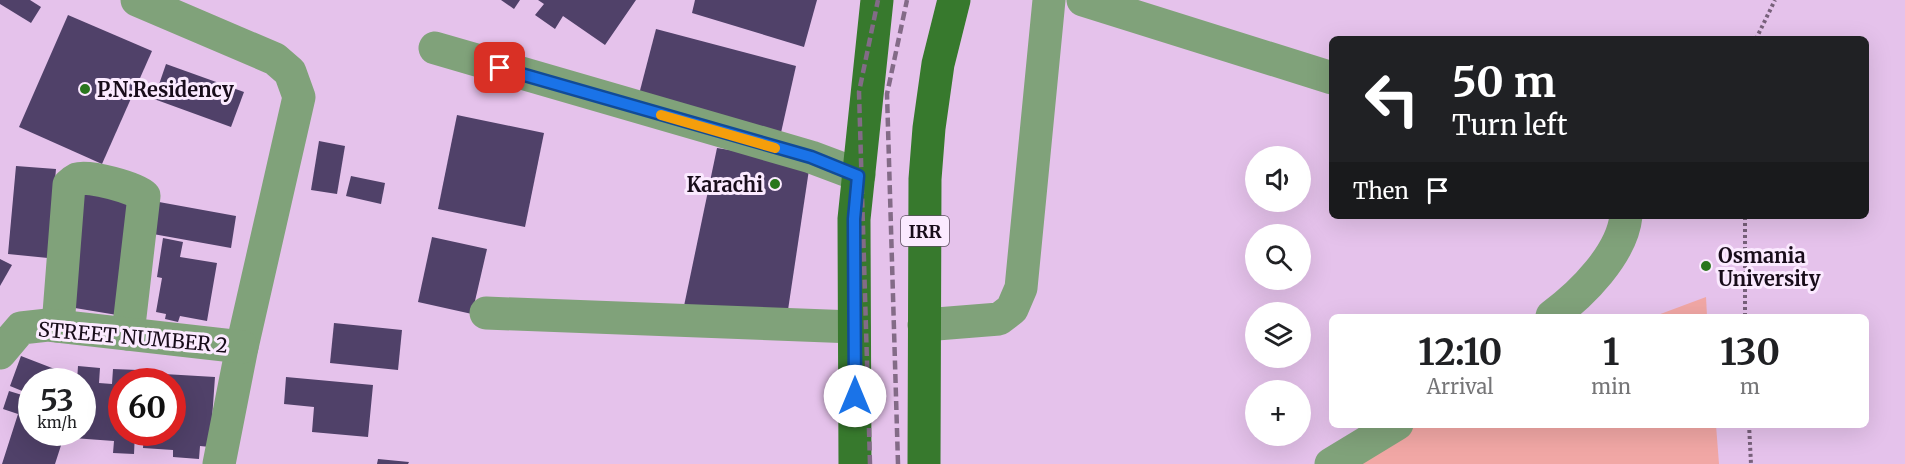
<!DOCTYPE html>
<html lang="en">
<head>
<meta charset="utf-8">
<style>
	body { margin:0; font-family:Merriweather,serif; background:#f2f2f2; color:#202124; height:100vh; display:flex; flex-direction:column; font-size:22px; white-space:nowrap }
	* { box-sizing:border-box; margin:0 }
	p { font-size:20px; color:#757577 }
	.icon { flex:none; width:33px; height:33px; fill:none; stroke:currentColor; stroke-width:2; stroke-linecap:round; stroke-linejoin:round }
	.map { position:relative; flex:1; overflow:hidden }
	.sheet { position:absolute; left:1329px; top:314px; width:540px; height:114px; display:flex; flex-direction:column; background:#fff; border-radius:9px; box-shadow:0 6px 24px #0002 }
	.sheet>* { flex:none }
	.hud { position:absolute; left:1329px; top:36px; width:540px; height:183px; border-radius:9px; box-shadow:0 6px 24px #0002; background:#202124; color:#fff; overflow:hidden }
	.controls { position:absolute; left:1245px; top:146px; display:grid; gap:12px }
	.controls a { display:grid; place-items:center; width:66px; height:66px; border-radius:50%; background:#fff; box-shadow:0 6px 24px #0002; font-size:30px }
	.speed { position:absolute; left:18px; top:368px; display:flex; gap:12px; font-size:30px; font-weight:700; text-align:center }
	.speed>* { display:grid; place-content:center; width:78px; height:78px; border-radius:50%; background:#fff; box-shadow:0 6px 24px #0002; line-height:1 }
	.speed small { font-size:15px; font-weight:400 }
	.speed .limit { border:9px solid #d22; background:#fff; color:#111 }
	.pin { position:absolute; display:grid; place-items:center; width:51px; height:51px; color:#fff; margin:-26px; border-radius:12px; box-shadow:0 3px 9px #0006 }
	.me { position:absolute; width:66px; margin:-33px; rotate:0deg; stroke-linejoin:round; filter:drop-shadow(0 0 4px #0008) }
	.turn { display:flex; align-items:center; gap:21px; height:126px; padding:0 24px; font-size:27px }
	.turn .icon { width:78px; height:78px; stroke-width:2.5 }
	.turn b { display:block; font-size:42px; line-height:51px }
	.then { display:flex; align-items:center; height:57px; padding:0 24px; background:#0003; gap:12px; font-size:22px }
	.eta { display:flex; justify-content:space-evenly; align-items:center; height:102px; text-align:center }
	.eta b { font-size:36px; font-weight:700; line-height:42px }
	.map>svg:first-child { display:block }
	.green { fill:#f1a7a5 }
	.building { fill:#504169 }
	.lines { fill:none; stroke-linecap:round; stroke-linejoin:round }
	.path { stroke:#77607a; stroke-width:4; stroke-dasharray:3 3; stroke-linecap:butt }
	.minor { stroke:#80a27a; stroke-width:33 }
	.major { stroke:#37792d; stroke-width:33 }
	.rail { stroke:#836b87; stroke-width:4.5; stroke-dasharray:9 4.5; stroke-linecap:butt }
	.route-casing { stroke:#114b97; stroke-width:15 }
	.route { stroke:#1a73e8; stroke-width:10 }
	.slow { stroke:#f59e0b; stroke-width:10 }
	.poi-dot { fill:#29761d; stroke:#fbeaff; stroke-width:2 }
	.labels { text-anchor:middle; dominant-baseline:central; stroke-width:6; stroke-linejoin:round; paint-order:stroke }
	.shield { fill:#fbeaff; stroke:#5c4f5f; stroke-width:1.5 }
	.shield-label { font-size:18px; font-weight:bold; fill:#180c1a }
	.poi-label { font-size:20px; font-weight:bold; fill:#180c1a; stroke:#fbeaff; text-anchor:start }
	.street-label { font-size:20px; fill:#180c1a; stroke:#fbeaff }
</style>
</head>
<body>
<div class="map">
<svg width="1905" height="464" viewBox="0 0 1905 464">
	<rect width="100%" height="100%" fill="#e5c2eb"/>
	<g class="green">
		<path d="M1706 297 1707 316H1655Z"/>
		<path d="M1404 424 1716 425 1719 464H1333Z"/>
	</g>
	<g class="building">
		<path d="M0 0H30L41 7 31 23 0 4Z"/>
		<path d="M501 0H520L514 9Z"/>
		<path d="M538 0H636L605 45 563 16 555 29 535 15 544 4Z"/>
		<path d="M695 0H817L804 47 692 13Z"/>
		<path d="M68 15 152 51 102 164 19 127Z"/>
		<path d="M656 29 796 66 778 146 637 102Z"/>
		<path d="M166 64 244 92 231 127 154 99Z"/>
		<path d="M457 115 544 133 525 227 438 209Z"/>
		<path d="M319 141 345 146 337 194 311 190Z"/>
		<path d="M717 148 810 163 788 310 684 306Z"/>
		<path d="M16 166 56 169 48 258 8 254Z"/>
		<path d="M351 176 385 183 381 204 346 196Z"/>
		<path d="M83 189 133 201 123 316 63 306Z"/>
		<path d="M159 202 236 216 231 248 153 234Z"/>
		<path d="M432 237 487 249 472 314 418 302Z"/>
		<path d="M163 238 183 242 180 257 217 263 207 321 180 316 178 322 165 319 166 314 156 312 162 278 157 277Z"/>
		<path d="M0 259 12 265 0 286Z"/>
		<path d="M334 323 402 330 398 370 330 363Z"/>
		<path d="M21 356 65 373 62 381H32V395L10 386Z"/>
		<path d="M78 366 100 368 99 383 112 384 113 369 138 370V381H122V432H135L134 454 113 453 114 441 73 438 74 432H82V381H77Z"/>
		<path d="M147 373 215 377 210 447 200 446 199 459 173 457V450L143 448 144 432H172V381H147Z"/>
		<path d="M286 377 373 385 368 437 312 432 314 407 284 404Z"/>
		<path d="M9 391 32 398V432L65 433 55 464H2L18 414 3 409Z"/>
		<path d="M378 459 409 462 408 464H377Z"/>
	</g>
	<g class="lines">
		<g class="path">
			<path d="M1756 39 1775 0"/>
			<path d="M1745 316V216"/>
			<path d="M1749 424 1751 464"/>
		</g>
		<g class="minor">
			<path d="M137 0 275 59 290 72 299 97 242 347 219 464"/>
			<path d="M1083 0 1332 78"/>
			<path d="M435 48 811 157 859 175"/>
			<path d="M486 313 854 327"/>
			<path d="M1552 316C1582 294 1622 254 1626 216"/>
			<path d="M924 325 999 319 1012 309 1021 288 1049 0"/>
			<path d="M58 326 69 185C71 183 75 180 77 179 89 175 136 188 144 196L128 334"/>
			<path d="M0 353 21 328 48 325 242 347"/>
			<path d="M1331 464 1397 424"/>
		</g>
		<g class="major">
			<path d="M855 464 854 219 877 0"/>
			<path d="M924 464 925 179 929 128 938 64 954 0"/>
		</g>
		<g class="rail">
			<path d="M870 464 859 92 878 0"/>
			<path d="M898 464 887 94 907 0"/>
		</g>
	</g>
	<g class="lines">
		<g class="route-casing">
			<path id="route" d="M500 68 811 157 858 176 854 219 855 396"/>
		</g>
		<use href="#route" class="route"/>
		<path class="slow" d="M661 115 775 148"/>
	</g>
	<g class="poi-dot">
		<circle cx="85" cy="89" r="6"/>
		<circle cx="775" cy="184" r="6"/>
		<circle cx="1706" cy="266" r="6"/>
	</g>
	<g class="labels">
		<rect class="shield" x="901" y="216" width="48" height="30" rx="4.5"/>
		<g class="shield-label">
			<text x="925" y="231">IRR</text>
		</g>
		<g class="poi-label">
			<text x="97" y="89">P.N.Residency</text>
			<text x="763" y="184" text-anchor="end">Karachi</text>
			<text x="1718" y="255">Osmania<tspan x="1718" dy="23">University</tspan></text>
		</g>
		<g class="street-label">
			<text transform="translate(133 337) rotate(5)">STREET NUMBER 2</text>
		</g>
	</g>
</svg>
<div class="controls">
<a><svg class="icon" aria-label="sound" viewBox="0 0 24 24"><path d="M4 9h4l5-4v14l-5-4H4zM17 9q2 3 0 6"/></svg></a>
<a><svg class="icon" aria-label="search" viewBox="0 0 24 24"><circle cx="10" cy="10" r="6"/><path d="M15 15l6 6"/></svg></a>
<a><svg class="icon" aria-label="layers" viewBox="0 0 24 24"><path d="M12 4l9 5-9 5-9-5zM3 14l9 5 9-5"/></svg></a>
<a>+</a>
</div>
<div class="speed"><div>53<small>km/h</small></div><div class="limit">60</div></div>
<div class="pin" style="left:500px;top:68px;background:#d93025"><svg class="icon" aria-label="arrive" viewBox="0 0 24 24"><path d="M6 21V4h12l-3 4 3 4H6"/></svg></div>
<svg class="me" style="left:855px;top:396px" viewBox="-20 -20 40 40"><circle r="19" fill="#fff"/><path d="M0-13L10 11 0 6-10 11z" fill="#1a73e8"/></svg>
<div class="hud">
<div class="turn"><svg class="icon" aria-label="left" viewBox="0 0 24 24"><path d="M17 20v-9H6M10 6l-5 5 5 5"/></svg><div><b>50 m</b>Turn left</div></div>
<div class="then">Then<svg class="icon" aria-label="arrive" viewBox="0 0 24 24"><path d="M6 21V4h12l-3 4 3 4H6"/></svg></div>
</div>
<section class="sheet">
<div class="eta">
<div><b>12:10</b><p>Arrival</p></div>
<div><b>1</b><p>min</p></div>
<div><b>130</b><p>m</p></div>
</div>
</section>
</div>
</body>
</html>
